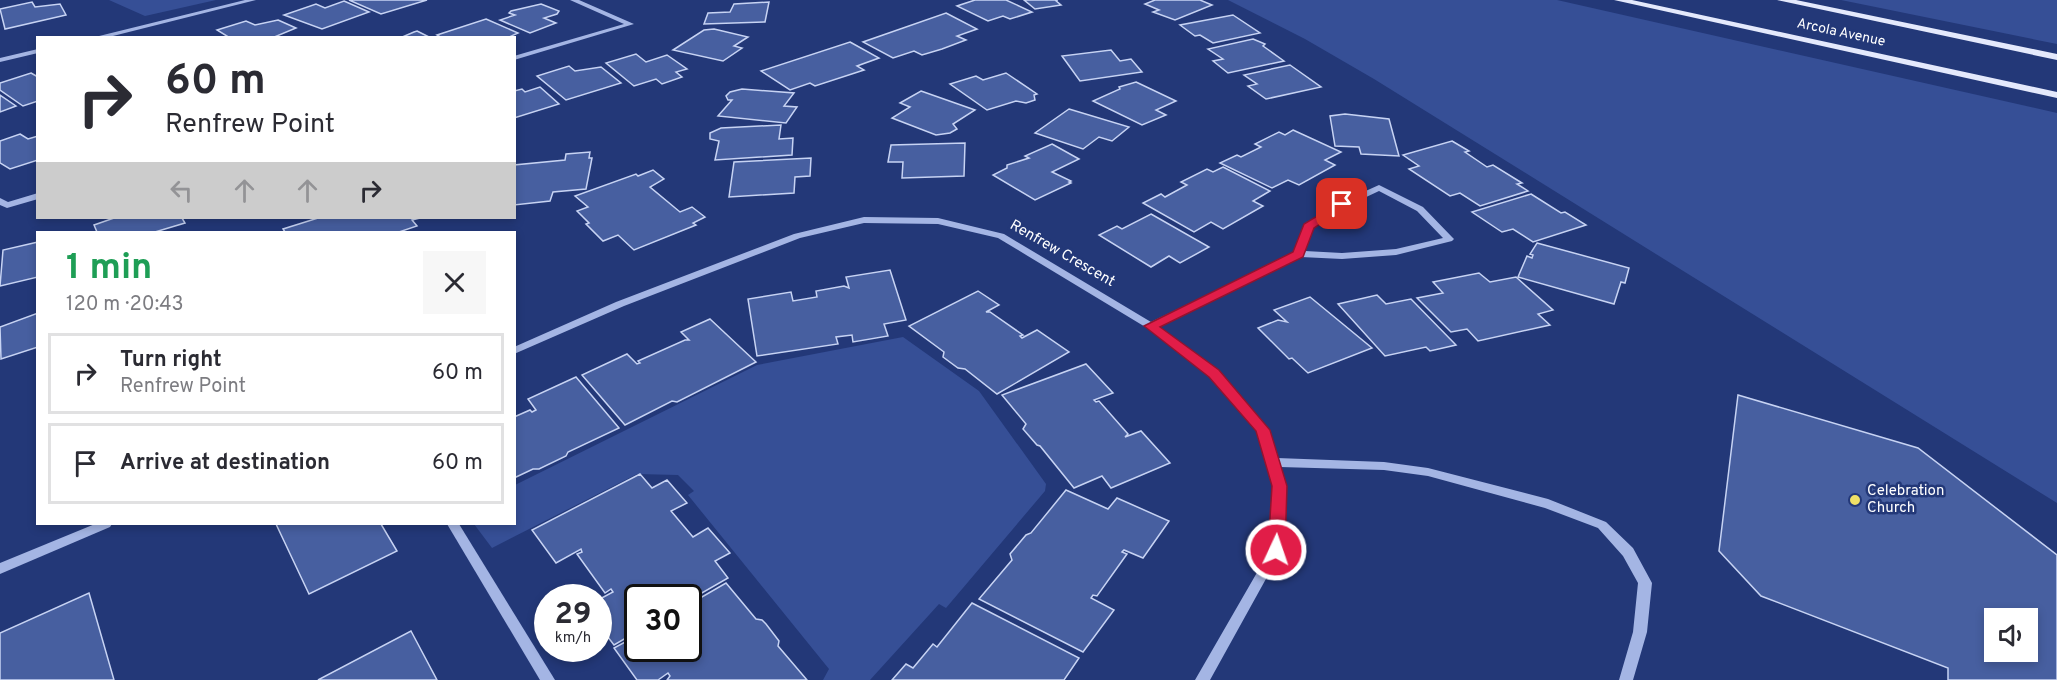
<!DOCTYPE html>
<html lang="en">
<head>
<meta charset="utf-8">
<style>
	body { margin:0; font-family:Overpass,sans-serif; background:#f7f7f7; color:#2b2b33; height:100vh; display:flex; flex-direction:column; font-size:22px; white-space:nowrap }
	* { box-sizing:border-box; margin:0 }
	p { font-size:20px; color:#7c7c81 }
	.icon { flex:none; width:33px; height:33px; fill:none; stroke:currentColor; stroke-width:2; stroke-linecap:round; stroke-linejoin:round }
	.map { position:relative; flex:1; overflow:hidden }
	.side { position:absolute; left:36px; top:231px; width:480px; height:294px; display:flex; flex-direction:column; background:#fff; border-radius:0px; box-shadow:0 3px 9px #0003 }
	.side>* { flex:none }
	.top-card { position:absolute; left:36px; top:36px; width:480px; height:183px; border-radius:0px; box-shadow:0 3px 9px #0003; background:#fff; color:#2b2b33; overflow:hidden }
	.tools { position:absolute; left:1984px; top:608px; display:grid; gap:12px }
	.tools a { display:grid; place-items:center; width:54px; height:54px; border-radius:0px; background:#fff; box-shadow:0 3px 9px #0003; font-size:30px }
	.speed { position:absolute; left:534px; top:584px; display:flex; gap:12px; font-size:30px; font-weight:700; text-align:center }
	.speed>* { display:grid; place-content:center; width:78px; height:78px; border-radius:50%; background:#fff; box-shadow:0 3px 9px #0003; line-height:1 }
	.speed small { font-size:15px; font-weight:400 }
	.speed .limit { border:3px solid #111; border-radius:9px; background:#fff; color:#111 }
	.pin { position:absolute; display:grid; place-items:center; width:51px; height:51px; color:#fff; margin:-26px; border-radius:12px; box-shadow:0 3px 9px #0006 }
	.me { position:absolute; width:66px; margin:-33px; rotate:3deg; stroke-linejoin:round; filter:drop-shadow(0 0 4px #0008) }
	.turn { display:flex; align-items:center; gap:21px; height:126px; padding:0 30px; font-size:27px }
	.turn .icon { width:78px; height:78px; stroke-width:2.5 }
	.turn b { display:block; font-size:42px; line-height:51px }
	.lanes { display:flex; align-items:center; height:57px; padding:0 30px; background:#0003; justify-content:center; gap:30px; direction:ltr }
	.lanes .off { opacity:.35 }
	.round { display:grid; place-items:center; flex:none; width:63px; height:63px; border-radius:0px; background:#f7f7f7 }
	.headline { display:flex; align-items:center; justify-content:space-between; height:102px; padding:0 30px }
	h1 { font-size:36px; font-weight:700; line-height:45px; color:#1e9e55 }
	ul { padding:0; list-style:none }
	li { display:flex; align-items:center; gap:18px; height:81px; margin:0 12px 9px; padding:0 18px; border:3px solid #e1e1e2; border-radius:0px }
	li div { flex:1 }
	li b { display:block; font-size:22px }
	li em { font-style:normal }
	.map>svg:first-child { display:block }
	.green { fill:#364f96 }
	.building { fill:#475fa0; stroke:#c7d3f3; stroke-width:1.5; fill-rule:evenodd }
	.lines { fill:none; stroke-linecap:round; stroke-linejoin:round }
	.minor { fill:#a4b5e4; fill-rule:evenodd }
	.major { fill:#e4e9fc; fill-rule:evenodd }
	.route { fill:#e11d48; stroke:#92132f; stroke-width:1.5 }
	.poi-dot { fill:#efe067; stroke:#233878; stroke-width:2 }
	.labels { text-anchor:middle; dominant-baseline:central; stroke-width:5; stroke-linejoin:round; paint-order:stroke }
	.far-street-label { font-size:14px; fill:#fff; stroke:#233878 }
	.street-label { font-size:15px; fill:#fff; stroke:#233878 }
	.poi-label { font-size:15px; fill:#fff; stroke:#233878; text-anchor:start }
</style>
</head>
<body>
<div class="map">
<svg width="2057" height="680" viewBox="0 0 2057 680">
	<rect width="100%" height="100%" fill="#233878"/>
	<g class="green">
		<path d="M109 0H216L145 16Z"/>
		<path d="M1228 0H1557L2057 113V503L1374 79 1305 39Z"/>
		<path d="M1841 0H2057V44Z"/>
		<path d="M903 337 979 391 1046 484 1045 491 946 608 939 604 870 680H823L829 669 688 495 694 491 678 475 637 474 492 548 474 524H514L515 485 757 365Z"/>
	</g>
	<g class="building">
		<path d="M349 0H427L381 14Z"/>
		<path d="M1006 0 1032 12 1010 19 1003 16 988 21 957 6 975 0Z"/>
		<path d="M1024 0H1058H1055L1061 5 1035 9Z"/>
		<path d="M1155 0H1200L1212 5 1175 20 1153 12 1159 10 1145 4Z"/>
		<path d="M344 1 369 12 322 29 284 15 316 4 325 8Z"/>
		<path d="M32 2 35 7 60 4 66 15 5 29 0 9Z"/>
		<path d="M769 2 765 22 704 24 708 13 730 12 734 4Z"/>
		<path d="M541 4 559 11 557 14 544 18 556 23 530 33 500 20 515 15 509 13 511 11Z"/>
		<path d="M946 13 977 29 957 36 966 40 942 49 922 55 914 51 893 58 863 42Z"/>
		<path d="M1233 15 1260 33 1213 43 1200 35 1195 36 1180 25Z"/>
		<path d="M486 19 518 33 507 38H442L437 35Z"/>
		<path d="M278 20 296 28 272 38H230L217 30 246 21 255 25Z"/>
		<path d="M714 29 748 37 734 46 742 48 723 61 673 50 704 30Z"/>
		<path d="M417 31 431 38H400L414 32Z"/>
		<path d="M1253 39 1265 44 1263 46 1284 61 1228 73 1213 61 1223 59 1208 49Z"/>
		<path d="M850 42 879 58 857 66 864 70 815 86 810 83 790 90 761 71Z"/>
		<path d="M1111 50 1120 61 1131 59 1142 72 1080 81 1062 56Z"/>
		<path d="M636 54 646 62 667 55 687 69 676 72 682 77 662 84 656 79 634 86 606 63Z"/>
		<path d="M1290 65 1321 87 1266 99 1248 86 1257 84 1244 75Z"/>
		<path d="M569 66 575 71 601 67 621 83 566 100 537 76Z"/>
		<path d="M31 73 38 77V101L23 106 0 90V83Z"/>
		<path d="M1006 73 1037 94 1034 95 1035 100 1026 103 1016 101 987 110 950 84 976 76 983 80Z"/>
		<path d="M1136 82 1176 101 1156 110 1166 115 1142 125 1093 101 1120 89 1119 87Z"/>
		<path d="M540 87 559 104 514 118V91L522 89 525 92Z"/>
		<path d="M742 89 794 93 784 106 797 107 786 123 718 116 732 100H728L726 96 730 92Z"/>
		<path d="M921 91 975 110 953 124 957 129 950 133 936 135 892 118 910 107 900 103Z"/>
		<path d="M0 95 16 106 0 112Z"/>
		<path d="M1069 109 1129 127 1112 141 1099 137 1083 149 1035 133Z"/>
		<path d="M1345 114 1389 119 1399 156 1361 154 1359 147 1335 146 1330 116Z"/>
		<path d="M781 125 779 139 793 138 792 155 715 160 719 141 710 139V133L721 128Z"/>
		<path d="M1293 130 1341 152 1325 160 1335 165 1299 185 1288 180 1272 188 1220 163 1237 155 1241 157 1261 147 1255 144 1279 132 1285 135Z"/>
		<path d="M20 134 28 139 38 136V160L10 169 0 163V141Z"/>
		<path d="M1452 141 1469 151 1465 152 1487 167 1493 165 1522 183 1517 184 1528 191 1480 206 1460 193 1450 196 1409 169 1419 166 1403 155Z"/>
		<path d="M965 143 964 176 902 178 903 162H888L891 145Z"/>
		<path d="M1052 144 1079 159 1052 172 1071 181 1069 182 1071 183 1035 200 993 175 1007 168V165L1029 158 1025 156Z"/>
		<path d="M590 152 589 158H592L586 189 553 192 550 201 514 205V165L565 160 566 154Z"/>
		<path d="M811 158 810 176 795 177 794 193 729 197 734 162Z"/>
		<path d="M1223 167 1270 191 1253 201 1263 206 1223 229 1211 222 1194 232 1143 203 1161 194 1165 197 1187 185 1181 182 1207 169 1213 172Z"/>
		<path d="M653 170 664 179 650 187 680 212 692 207 705 217 693 223 696 225 634 250 618 235 603 241 586 224 589 223 577 211 588 207 575 196 636 174 638 176Z"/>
		<path d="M1531 194 1561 213 1565 212 1586 225 1533 242 1513 229 1502 232 1472 212Z"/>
		<path d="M1151 214 1209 247 1180 263 1169 256 1151 267 1099 235 1117 226 1122 229Z"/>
		<path d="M114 218H182L185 223 155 232H97L94 225Z"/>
		<path d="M318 218H420L412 220 417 226 399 232H285L283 229Z"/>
		<path d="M38 242V277L0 286 3 250Z"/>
		<path d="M1537 243 1629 268 1625 283 1621 282 1614 304 1518 277 1527 256 1532 258 1533 255 1530 254Z"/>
		<path d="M890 270 906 320 884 324 888 336 853 342 852 335 836 337 838 344 757 356 748 299 791 292 793 301 817 297 816 291 844 286 849 288 846 277Z"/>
		<path d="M1479 273 1490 282 1516 277 1553 310 1538 314 1550 325 1478 341 1467 329 1451 332 1417 298 1443 293 1433 282Z"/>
		<path d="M978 291 999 305 986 312H990L1023 335 1020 336 1022 338 1037 330 1069 352 997 394 965 369 958 368 943 357 944 352 909 326Z"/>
		<path d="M1377 295 1386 304 1411 299 1456 345 1430 351 1426 347 1385 356 1338 304Z"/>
		<path d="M1310 297 1372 348 1308 373 1292 358 1289 359 1258 328 1278 320 1287 322 1274 310Z"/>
		<path d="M38 313V347L1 359 0 327Z"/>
		<path d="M710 319 756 362 677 402 672 401 625 425 582 375 627 354 637 364 640 363 638 361 685 340H689L681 332Z"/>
		<path d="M1086 364 1113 393 1094 400 1096 402 1099 401 1128 434 1125 437 1141 431 1170 463 1111 488 1102 476 1074 488 1040 446 1037 445 1023 429 1026 424 1002 395Z"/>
		<path d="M576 377 619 428 568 452 566 456 539 469H533L514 478V417L530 410 532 412 536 410 528 399Z"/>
		<path d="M1738 395 1918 448 2057 555V680H1948V668L1761 596 1719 551ZM1995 618H2028V651H1995Z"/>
		<path d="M640 474 652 488 667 480 687 503 671 511 693 537 708 528 730 553 715 561 728 578 688 601V597H638V631L614 645 598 624V600L613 592 611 589 605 593 577 554 582 552 581 549 556 563 532 530Z"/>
		<path d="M1066 490 1108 509 1117 498 1169 521 1143 558 1124 550 1122 552 1127 554 1097 596 1093 595 1091 598 1114 610 1083 652 979 599 1012 560 1010 554 1026 535 1031 533Z"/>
		<path d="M276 524H381L397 551 309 594Z"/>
		<path d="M726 583 756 619 762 620 766 624 779 641 778 646 807 680H667L670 676 668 673 658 680H637L614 648 638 635V648H688V605Z"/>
		<path d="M89 593 114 680H0V633Z"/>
		<path d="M972 603 1079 658 1064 680H892L906 664 913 668 933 644 937 647Z"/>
		<path d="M411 631 437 680H318Z"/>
	</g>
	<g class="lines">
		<g class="minor">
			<path d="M245 0H256L105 38H91Z"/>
			<path d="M570 0H579L634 24 514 60V56L624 24Z"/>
			<path d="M38 49V53L0 62V58Z"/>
			<path d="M1379 185 1423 207 1452 237 1454 239 1452 241 1396 255 1342 259 1301 257 1158 326 1218 371 1267 427 1277 458 1384 462 1428 468 1548 499 1606 522 1633 548 1652 583 1647 632 1633 680H1619L1633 632 1638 583 1623 556 1598 528 1545 508 1428 476 1384 470 1280 467 1286 486 1282 550 1210 680H1195L1270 550 1274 486 1258 431 1210 377 1147 328 998 238 938 224 864 223 800 238 624 306 514 354V347L616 302 794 234 864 217 938 218 1004 234 1151 322 1295 252 1305 224 1339 203ZM1379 191 1417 211 1443 238 1396 249 1342 253 1305 251 1312 227 1345 207Z"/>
			<path d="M38 193V199L7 208 0 205V198L8 202Z"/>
			<path d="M95 524H112L110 527 0 574V563Z"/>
			<path d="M447 524H459L555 680H540Z"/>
		</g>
		<g class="major">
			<path d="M1614 0H1632L2057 92V98Z"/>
			<path d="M1777 0H1796L2057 54V60Z"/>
		</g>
	</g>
	<path class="route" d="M1342 201 1346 202V207L1314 228 1303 257 1160 327 1219 370 1270 430 1287 486 1285 550 1282 555 1276 557 1270 555 1268 550 1272 486 1256 431 1209 377 1144 326 1293 252 1304 224Z"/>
	<circle class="poi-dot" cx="1855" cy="500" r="6"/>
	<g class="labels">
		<g class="far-street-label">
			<text transform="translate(1841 33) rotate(12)">Arcola Avenue</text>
		</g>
		<g class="street-label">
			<text transform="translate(1062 254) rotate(30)">Renfrew Crescent</text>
		</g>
		<g class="poi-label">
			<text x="1867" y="491">Celebration<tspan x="1867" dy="17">Church</tspan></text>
		</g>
	</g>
</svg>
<div class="tools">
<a><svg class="icon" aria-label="sound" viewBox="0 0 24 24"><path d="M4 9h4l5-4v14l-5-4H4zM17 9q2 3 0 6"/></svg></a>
</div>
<div class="speed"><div>29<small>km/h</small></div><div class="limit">30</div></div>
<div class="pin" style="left:1342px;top:204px;background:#d93025"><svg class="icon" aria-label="arrive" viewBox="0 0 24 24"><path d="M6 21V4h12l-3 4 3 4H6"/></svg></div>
<svg class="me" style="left:1276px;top:550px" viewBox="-20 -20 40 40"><circle r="17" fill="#e11d48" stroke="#fff" stroke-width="3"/><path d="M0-11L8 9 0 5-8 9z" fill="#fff"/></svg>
<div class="top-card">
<div class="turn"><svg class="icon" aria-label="right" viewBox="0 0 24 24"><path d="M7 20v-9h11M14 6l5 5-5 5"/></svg><div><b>60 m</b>Renfrew Point</div></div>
<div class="lanes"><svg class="icon off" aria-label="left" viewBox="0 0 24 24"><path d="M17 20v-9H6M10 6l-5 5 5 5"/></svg><svg class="icon off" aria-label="ahead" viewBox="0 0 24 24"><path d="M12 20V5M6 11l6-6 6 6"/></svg><svg class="icon off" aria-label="ahead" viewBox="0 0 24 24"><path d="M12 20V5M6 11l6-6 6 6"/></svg><svg class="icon" aria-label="right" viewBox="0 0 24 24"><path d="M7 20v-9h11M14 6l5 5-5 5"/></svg></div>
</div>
<section class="side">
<div class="headline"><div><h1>1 min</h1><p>120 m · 20:43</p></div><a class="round"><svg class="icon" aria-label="close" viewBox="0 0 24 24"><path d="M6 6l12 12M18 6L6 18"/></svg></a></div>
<ul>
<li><svg class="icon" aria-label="right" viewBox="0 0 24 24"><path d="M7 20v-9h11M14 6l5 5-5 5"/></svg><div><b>Turn right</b><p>Renfrew Point</p></div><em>60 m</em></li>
<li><svg class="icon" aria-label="arrive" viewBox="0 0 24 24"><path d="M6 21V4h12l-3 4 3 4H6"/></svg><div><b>Arrive at destination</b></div><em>60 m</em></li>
</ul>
</section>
</div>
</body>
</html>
